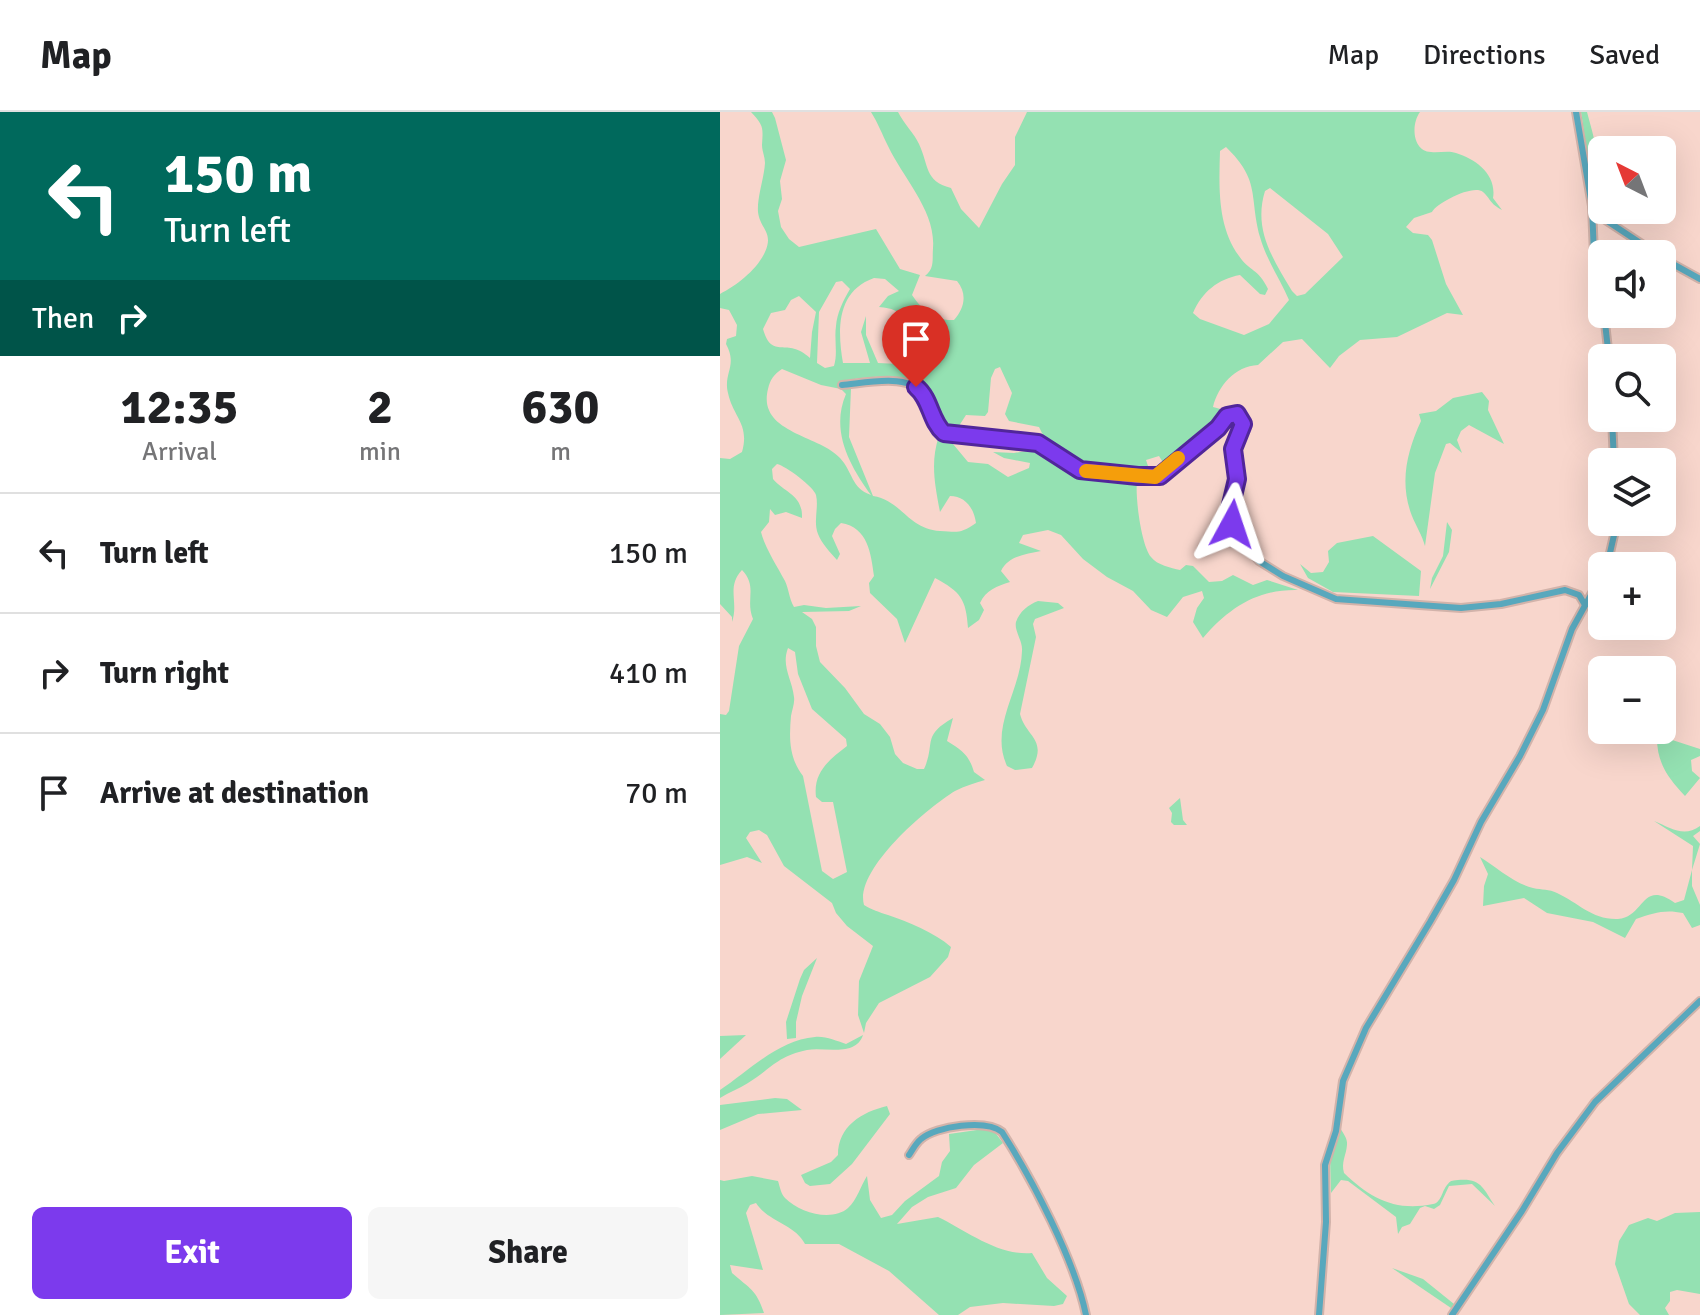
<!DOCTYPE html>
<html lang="en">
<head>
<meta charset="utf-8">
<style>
	body { margin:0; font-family:Signika,sans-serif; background:#f6f6f6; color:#202124; height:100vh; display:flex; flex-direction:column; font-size:30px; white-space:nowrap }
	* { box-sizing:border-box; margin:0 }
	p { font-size:26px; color:#757577 }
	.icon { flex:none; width:44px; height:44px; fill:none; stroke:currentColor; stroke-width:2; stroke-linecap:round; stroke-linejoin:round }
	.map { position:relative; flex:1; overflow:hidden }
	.drawer { display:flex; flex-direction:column; background:#fff; width:720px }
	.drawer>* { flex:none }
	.guide { background:#00695c; color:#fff; overflow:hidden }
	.needle { width:52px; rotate:318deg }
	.controls { position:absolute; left:868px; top:24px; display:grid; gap:16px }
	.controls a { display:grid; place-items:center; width:88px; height:88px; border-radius:12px; background:#fff; box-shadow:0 8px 32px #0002; font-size:40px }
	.pin { position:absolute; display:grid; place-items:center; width:68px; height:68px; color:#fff; margin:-82px -34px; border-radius:50% 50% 50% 0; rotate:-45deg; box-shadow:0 0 8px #0007 }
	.pin .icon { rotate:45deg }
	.me { position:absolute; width:88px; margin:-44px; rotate:5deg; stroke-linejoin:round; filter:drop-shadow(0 0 6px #0008) }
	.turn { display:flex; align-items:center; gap:28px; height:168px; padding:0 32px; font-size:36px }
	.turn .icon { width:104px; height:104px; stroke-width:2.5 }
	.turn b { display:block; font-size:56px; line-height:68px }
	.then { display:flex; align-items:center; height:76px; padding:0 32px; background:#0003; gap:16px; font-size:30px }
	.eta { display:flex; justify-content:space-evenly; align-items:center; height:136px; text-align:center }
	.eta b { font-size:48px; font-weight:700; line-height:56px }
	.action { display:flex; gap:16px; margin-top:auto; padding:16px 32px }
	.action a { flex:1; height:92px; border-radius:12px; background:#7c3aed; color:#fff; font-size:32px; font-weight:700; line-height:92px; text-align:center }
	.action a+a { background:#f6f6f6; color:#202124 }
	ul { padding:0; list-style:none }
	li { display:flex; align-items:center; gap:24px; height:120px; padding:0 32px; border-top:2px solid #e0e0e0 }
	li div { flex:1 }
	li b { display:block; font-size:30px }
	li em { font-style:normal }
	header { display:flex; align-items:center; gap:48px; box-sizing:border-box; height:112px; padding:0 40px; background:#fff; border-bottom:2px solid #e0e0e0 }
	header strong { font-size:38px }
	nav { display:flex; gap:44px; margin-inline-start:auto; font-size:28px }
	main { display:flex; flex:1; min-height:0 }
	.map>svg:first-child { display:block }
	.green { fill:#94e1b2; fill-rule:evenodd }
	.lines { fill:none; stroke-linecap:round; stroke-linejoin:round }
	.street-casing { stroke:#d2b3aa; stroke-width:10 }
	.street { stroke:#58a8bd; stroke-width:6 }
	.route-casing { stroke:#51269a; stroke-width:20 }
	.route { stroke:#7c3aed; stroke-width:14 }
	.slow { stroke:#f59e0b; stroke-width:14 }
</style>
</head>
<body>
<header>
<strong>Map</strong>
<nav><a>Map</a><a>Directions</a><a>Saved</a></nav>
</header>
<main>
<section class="drawer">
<div class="guide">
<div class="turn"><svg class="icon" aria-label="left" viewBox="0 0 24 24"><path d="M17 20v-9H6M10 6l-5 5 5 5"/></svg><div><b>150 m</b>Turn left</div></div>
<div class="then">Then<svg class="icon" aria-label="right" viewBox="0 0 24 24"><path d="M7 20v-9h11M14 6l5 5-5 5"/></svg></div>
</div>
<div class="eta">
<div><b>12:35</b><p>Arrival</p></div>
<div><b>2</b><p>min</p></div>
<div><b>630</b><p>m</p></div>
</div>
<ul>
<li><svg class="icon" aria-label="left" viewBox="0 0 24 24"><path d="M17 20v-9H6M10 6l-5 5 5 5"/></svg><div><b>Turn left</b></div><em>150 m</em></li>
<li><svg class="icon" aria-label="right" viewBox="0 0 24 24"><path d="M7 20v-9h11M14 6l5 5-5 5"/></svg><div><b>Turn right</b></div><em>410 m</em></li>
<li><svg class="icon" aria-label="arrive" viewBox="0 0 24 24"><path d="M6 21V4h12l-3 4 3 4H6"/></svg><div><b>Arrive at destination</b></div><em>70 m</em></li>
</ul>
<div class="action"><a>Exit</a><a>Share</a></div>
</section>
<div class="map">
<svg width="980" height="1203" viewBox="0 0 980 1203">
	<rect width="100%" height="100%" fill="#f8d6cc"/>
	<g class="green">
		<path d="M31 0H52L55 6 66 48 60 69 62 87 58 99 61 115 69 127 79 135 156 117 180 157 200 163 192 183C203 199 214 209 234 208 244 197 248 182 237 169L205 164C215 156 212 148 213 136 216 99 183 66 168 34 162 22 158 11 151 0H178C184 12 194 21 199 32 209 53 204 69 231 76L241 97 259 116 282 72 295 53V25L307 0H700C691 12 692 39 711 40 720 41 728 38 736 41 756 47 777 63 773 86L782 98C769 91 771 87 763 80 753 72 717 91 712 100L694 106 686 115 693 121 708 123 712 128 726 172 743 203 727 201 677 225 640 228 619 244 610 256 582 227 563 230 538 253C515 254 498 274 493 295L508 299 495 313 444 352 439 344 426 348 430 360 360 353 329 331 320 328 323 323 319 315 289 309 285 302 292 281 280 255 275 257 271 266 268 300 265 304 246 303 237 317 224 315C218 304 214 290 207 279 193 259 141 264 120 270L121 277 131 276 129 325 153 384C181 388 188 417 220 419 238 420 240 422 256 411 254 396 245 384 230 384L220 400C215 373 210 350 219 324L228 326 248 350 268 352 288 365 309 356 310 351 284 346 273 340 294 341 312 338 314 334 357 362 417 369C415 384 421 433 431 445 437 453 451 456 460 458L466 453 473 454 489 470 502 469 513 463 533 473 547 468 578 478C537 477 509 496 483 526L473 510 477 496 484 486 482 479 463 485 447 505 431 498 413 479 387 465 363 447 341 423 328 418 303 423 299 431 321 439C306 442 288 444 281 459L290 470C277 474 266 478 260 491L264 498 259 508 248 516C246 487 241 480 215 466L185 531 177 507 150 481 149 471 154 464C151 442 148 415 121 411L115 417 112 424 120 442 117 448C110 440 102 432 98 422 93 409 99 396 96 383 94 375 66 354 57 352L52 357 53 367C65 381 83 383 82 406L66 400 55 403 50 397 49 410 41 420C45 436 57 454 65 469 69 478 69 486 74 495L84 493 106 496 141 494 129 499 82 500 92 507 96 515V534L100 550 125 576 144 602 160 612 170 625 175 642 183 651 197 657H204C216 631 201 624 233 606L227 629C242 638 249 643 254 660L265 668C255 671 245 674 235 679 207 696 134 758 144 793 152 798 159 800 168 803 188 810 214 820 231 835L228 845 210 865 159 891 146 911 144 921 138 903 139 869 153 834 127 814 116 801 112 791 64 754 47 723 39 718 30 720 26 726 42 751 27 745 0 753V602L6 603 9 599 19 534 33 507C25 487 38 475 22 458 6 475 19 490 12 510V505L0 492V346L10 347 22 340C30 312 13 305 8 281 3 261 18 254 6 232L7 227 16 224 17 213 9 198 0 196V182C16 174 37 158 45 140 54 120 40 117 38 100 37 85 44 67 45 51 45 45 42 39 42 33 43 15 44 14 31 0ZM506 35C541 69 529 84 540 125 546 147 560 167 569 188L549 212 524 223 480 207 473 201C482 180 498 167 520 163L540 182 545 183 548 177C538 156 530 160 519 144 497 114 499 74 500 39ZM550 76 608 122 623 145 585 182 577 184 572 179C553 147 533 118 545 79ZM154 166 165 167 179 179 168 184 159 195C186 197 183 208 192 229 196 237 200 245 202 254L199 256 180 252 158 251 146 223V204L141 220 150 251H123C117 217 117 179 154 166ZM122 169 130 177C123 189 117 201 116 214 114 228 118 241 114 254L105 256 97 251 99 200 116 170ZM79 184 96 200 92 220 90 246C67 224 52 249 43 217L51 201 65 198 71 188ZM62 257 101 273 121 277 126 282C110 319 130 354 151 383 131 376 133 360 120 346 99 323 37 321 48 277 50 268 54 262 62 257ZM68 536 75 540 78 562 92 597 126 627 127 634C109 648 93 660 96 685L102 690H113L127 760 113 767 102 759 83 664C69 646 69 626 71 604 72 598 75 591 74 585 72 567 61 554 68 536Z"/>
		<path d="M861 0H867C871 15 876 31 877 46 878 53 874 59 875 66 875 78 882 86 882 98L873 80Z"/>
		<path d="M762 280 769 289 768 298 784 332 749 313 741 319 737 328 742 341 730 331 726 332 715 361 705 434C702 423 696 414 692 404 679 371 687 339 701 309L699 302 716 299 733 286Z"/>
		<path d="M727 410 732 418 729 440 710 477 712 466 723 444Z"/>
		<path d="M653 424 701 459 699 484 613 480 588 466 580 452 591 461 603 460 609 450 608 439 617 431Z"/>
		<path d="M318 489 338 491 344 496 315 507 313 512 316 525 300 602C306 625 328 627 312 656L295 658 287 654C269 615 301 579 302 539 303 529 294 519 296 510 300 499 308 493 318 489Z"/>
		<path d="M943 625 980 637V644L971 648 972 659 980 666 965 684C948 666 937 651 937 626Z"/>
		<path d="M460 686 463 708 467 713H454L451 710 452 701 449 696Z"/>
		<path d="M934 709C951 716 964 726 980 714V719L973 724 980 732 972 758V774L980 793V813L972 816 963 801C945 797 933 801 916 807L905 826 873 810 827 801 804 786 763 794 764 774 768 762 760 745C776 755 795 772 813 776 822 778 829 777 837 781 859 791 872 808 898 807 925 805 921 767 955 791L964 788 972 758 973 734Z"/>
		<path d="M97 846 82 884 76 910V926L67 927 66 910 80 867 84 858Z"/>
		<path d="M26 923 0 947V924Z"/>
		<path d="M143 923C136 945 105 935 87 938 57 944 51 957 28 971 19 977 9 980 0 986V978C29 959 58 928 95 925 106 924 116 929 126 932Z"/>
		<path d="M55 986 67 987 82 998 38 1002 0 1018V993Z"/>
		<path d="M167 994 170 1002 132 1052 110 1072 90 1074 85 1071 81 1063 111 1050 118 1043C118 1014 142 1000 167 994Z"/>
		<path d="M619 1014C622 1020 628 1026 627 1033 626 1044 621 1050 624 1061 650 1086 675 1100 713 1092 721 1091 722 1079 727 1073 731 1068 731 1069 738 1068 761 1066 763 1076 775 1094L752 1072 729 1074 720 1093 714 1097 705 1094 700 1096 690 1112 682 1115 678 1122 676 1105 628 1069 621 1068 611 1081 610 1045Z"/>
		<path d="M264 1017 274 1019 283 1031 254 1053 236 1076 208 1085 192 1095 177 1112 218 1105C247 1119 278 1144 312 1141L327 1166 347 1184 343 1192 334 1194 283 1191 250 1195 238 1203H219L169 1159 119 1132H85C75 1112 48 1110 36 1091L30 1093 26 1101 43 1158 10 1153 12 1161C30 1177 36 1177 44 1201L0 1203V1068L4 1069 32 1064 58 1069C60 1075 61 1082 65 1086 80 1101 112 1110 128 1096 137 1088 141 1073 147 1064L150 1088 161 1106 172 1103 185 1089 219 1064 222 1050 230 1039 229 1022Z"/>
		<path d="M980 1100V1182L957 1178 950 1180V1189L945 1196 949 1203H920L909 1192 895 1152 899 1129 909 1113 928 1106 937 1109 955 1101Z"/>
		<path d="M672 1156 703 1167 734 1192 731 1196Z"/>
	</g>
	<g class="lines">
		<g class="street-casing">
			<g id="street">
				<path d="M856 0 872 94 878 103 937 142"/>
				<path d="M872 94 874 143 882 190"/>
				<path d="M942 146 980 167"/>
				<path d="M884 202 889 246"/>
				<path d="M122 273C146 271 195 259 206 287 211 299 214 313 224 321L318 331 360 358 418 364H440L498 316 507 304 517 302 523 312 513 337 517 367 510 397 512 412 521 428 539 449 563 464 616 487 741 496 781 492 845 478 859 483 865 493"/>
				<path d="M892 306 894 350"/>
				<path d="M887 454 897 410"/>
				<path d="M189 1043C193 1037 196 1031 201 1027 216 1014 266 1007 282 1020 312 1067 355 1149 366 1203"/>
				<path d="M599 1203 606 1110 605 1053 616 1019 623 969 646 916 710 810 734 768 761 710 800 644 823 598 852 517 882 463"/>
				<path d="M732 1203 802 1099 837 1041 875 990 980 889"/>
			</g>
		</g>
		<use href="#street" class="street"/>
	</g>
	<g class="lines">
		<g class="route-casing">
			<path id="route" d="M196 275C211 287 210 309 224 321L318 331 360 358 418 364H440L498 316 507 304 517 302 523 312 513 337 517 367 510 397 512 412"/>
		</g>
		<use href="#route" class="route"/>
		<path class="slow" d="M366 359 435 365 458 346"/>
	</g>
</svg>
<div class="controls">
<a><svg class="needle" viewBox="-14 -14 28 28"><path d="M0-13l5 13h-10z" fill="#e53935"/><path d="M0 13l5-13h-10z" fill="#757577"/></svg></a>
<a><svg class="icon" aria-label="sound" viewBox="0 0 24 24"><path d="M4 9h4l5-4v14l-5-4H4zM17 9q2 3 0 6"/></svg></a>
<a><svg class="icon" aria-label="search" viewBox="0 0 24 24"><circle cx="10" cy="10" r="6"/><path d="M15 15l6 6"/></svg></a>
<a><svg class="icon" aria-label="layers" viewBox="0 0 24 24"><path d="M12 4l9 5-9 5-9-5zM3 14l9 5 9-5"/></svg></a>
<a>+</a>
<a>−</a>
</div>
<div class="pin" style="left:196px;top:275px;background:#d93025"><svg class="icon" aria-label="arrive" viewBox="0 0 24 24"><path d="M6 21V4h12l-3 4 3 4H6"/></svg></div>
<svg class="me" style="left:512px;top:412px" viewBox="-20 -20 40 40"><path d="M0-17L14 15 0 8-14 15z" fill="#7c3aed" stroke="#fff" stroke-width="4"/></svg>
</div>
</main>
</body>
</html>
